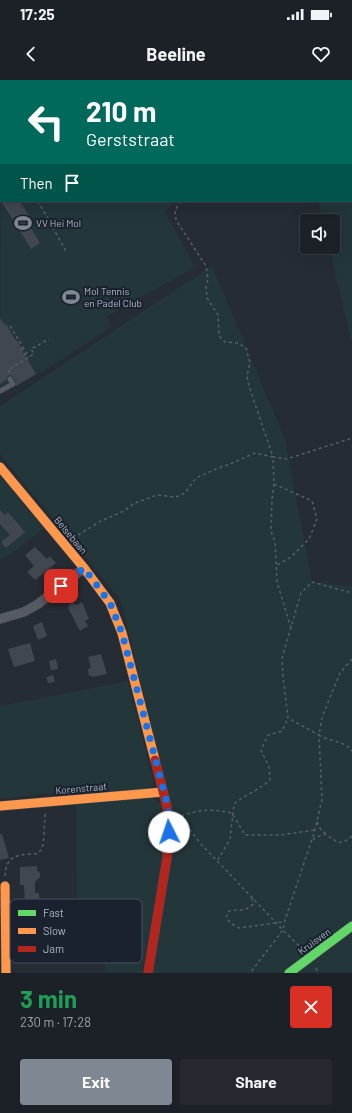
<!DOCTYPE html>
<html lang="en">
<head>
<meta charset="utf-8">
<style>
	body { margin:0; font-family:Barlow,sans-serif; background:#25292f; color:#f1f3f6; height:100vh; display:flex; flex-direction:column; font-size:15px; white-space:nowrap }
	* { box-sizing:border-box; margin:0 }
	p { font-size:13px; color:#a0a3a7 }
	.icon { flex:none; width:22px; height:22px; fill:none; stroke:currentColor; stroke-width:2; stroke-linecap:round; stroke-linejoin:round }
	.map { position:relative; height:893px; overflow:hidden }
	.drawer { display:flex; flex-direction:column; background:#1c2127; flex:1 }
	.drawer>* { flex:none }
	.top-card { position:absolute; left:0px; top:0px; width:352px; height:122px; box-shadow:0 4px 16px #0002,0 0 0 1px #3a3e44; background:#00695c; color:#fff; overflow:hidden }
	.tools { position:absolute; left:300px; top:134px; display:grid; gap:8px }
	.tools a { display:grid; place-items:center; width:40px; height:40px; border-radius:4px; background:#1c2127; box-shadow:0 4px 16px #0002,0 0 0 1px #3a3e44; font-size:20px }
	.pin { position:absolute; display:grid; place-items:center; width:34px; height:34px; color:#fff; margin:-17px; border-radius:8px; box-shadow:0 2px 6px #0006 }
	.me { position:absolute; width:44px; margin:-22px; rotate:356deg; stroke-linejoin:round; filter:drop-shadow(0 0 3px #0008) }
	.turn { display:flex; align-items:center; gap:14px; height:84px; padding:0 20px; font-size:18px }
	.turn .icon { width:52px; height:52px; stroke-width:2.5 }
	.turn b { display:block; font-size:28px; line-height:34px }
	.then { display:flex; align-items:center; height:38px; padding:0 20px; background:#0003; gap:8px; font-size:15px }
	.round { display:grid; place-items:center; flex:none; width:42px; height:42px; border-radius:4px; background:#25292f }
	.summary { display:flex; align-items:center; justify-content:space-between; height:68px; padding:0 20px }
	h1 { font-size:24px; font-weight:700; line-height:30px; color:#1e9e55 }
	.cta { display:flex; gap:8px; margin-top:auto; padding:8px 20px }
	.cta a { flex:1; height:46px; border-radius:4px; background:#7f8793; color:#fff; font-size:16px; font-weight:700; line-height:46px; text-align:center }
	.cta a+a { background:#25292f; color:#f1f3f6 }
	.status { display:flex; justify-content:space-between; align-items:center; height:28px; padding:0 20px; background:#1c2127; direction:ltr }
	.status svg { height:11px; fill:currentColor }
	header { display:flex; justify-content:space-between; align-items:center; height:52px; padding:0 20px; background:#1c2127; font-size:18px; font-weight:700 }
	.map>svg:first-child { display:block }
	.green { fill:#23363a }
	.building { fill:#41474f }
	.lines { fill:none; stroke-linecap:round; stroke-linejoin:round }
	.lane-casing { stroke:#434851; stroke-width:5.5 }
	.street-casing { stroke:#434851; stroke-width:10 }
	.fast-casing { stroke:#434851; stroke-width:10 }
	.slow-casing { stroke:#434851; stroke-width:10 }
	.jam-casing { stroke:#434851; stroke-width:10 }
	.path { stroke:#575e64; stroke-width:1.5; stroke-dasharray:3 3; stroke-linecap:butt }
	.lane { stroke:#565a62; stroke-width:4.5 }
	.street { stroke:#565a62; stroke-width:9 }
	.fast { stroke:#63d668; stroke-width:9 }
	.slow { stroke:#ff974d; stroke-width:9 }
	.jam { stroke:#b3261e; stroke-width:9 }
	.route { stroke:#1a73e8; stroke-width:7; stroke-dasharray:0 12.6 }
	.labels { text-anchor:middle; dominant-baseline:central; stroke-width:4; stroke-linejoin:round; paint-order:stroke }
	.poi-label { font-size:10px; fill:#afb8c6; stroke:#1a222f; text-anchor:start }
	.street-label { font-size:10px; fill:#afb8c6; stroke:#1a222f }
	.key { fill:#1a222f; stroke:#474f5c; stroke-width:1 }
	.key-label { font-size:11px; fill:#afb8c6 }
</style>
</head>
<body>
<div class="status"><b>17:25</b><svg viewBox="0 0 49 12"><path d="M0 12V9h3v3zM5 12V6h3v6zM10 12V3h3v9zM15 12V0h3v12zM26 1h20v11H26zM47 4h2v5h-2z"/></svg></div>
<header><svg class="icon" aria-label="back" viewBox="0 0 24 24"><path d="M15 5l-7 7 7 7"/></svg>Beeline<svg class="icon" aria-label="heart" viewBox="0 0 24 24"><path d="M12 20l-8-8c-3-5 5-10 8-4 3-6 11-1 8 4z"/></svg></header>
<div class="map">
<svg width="352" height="893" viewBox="0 0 352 893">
	<rect width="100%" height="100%" fill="#262c34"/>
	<g class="green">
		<path d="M0 0H139L1 1 0 73Z"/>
		<path d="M352 75V264L329 167H333V141H323L318 121H351Z"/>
		<path d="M1 78V121H176L165 132 195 187 106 237 111 247 42 292 0 315Z"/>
		<path d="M212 186 285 359 312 502 352 506V893H153L172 780 141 606 121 520 0 374V326Z"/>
		<path d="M0 395 44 448 17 470 0 480Z"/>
		<path d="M128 601 153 700V705L145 708 154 719 162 726 164 755 163 773 142 893H105L104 850 77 845 76 710 0 719V626Z"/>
	</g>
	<g class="building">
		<path d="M1 121H20L30 138 26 140 40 163 31 169Z"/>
		<path d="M0 238 5 245 6 244 16 261 17 260 21 267H20L36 294 16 306V302L13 297 10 295 7 297 6 300 0 304Z"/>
		<path d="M0 430 5 435 8 432 25 452 6 468 1 462 10 455 0 444Z"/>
		<path d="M35 467 47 479 50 476 56 483 35 500 27 492 34 486 25 475Z"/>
		<path d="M82 522 89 539 85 541 88 546 80 551 68 528 69 525 72 523 77 525Z"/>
		<path d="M42 542 47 556 38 560 33 546Z"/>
		<path d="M30 563 35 581 14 587 8 569Z"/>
		<path d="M101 574 107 594 93 597 92 596H89L88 589 91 588 88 577Z"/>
		<path d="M56 579 58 589 51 590 49 581Z"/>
		<path d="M53 595 55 602 48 603 46 597Z"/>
		<path d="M0 754H2L9 778 0 780Z"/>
		<path d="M37 786V791L40 793V797L35 802V813H39L40 831H35L36 854 20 855 19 824H25L24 805H20V787Z"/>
	</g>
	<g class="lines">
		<g class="lane-casing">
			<path id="lane" d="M0 311 13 304 10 299"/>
		</g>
		<g class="street-casing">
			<path id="street" d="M0 539 24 532 38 524 84 488"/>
		</g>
		<g class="fast-casing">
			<path id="fast" d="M289 893 352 846"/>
		</g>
		<g class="slow-casing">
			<g id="slow">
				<path d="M0 387 84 488 110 523 122 553 155 680"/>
				<path d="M0 726 163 712"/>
				<path d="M5 806 6 893"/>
			</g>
		</g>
		<g class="jam-casing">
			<path id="jam" d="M148 893 167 778 169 752 167 727 155 680"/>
		</g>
		<g class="path">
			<path d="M83 0 84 1"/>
			<path d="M143 1 145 0"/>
			<path d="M0 73H1"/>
			<path d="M38 121 67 173"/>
			<path d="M181 121 175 130 176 140 206 186 208 199 206 207 207 218 218 235 219 256 225 262 238 263 246 268 250 283 247 296 249 306 273 377 287 379 352 358"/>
			<path d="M10 246 29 277"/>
			<path d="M21 268 27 278"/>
			<path d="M10 293 8 290 34 274 31 269 49 259"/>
			<path d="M274 404 312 421 317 439 309 459 291 477 277 485"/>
			<path d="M73 458 101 441 124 431 135 423 157 415 176 417 185 413 196 398 216 389 230 384 255 373 273 377 274 404 272 419 271 451 275 462 277 502 291 548"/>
			<path d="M352 579 340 593 322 637 319 655C329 662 344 660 352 671"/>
			<path d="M179 735 200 763 283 850 250 893"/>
			<path d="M181 736C200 729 213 729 232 733L245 755H281L315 750"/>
			<path d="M317 742 321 750 326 754"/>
			<path d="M313 760 316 757 326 754C337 763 341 766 352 756"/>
			<path d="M218 780 230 759 234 724C245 715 259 710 270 700L269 687 261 670 268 655 282 651 288 638"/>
			<path d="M5 796C6 777 15 775 31 774 35 774 38 774 40 771 46 765 43 741 46 732"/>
			<path d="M252 818 253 824C247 832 238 829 229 831L226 838 232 844 239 848 276 843 282 842 285 840"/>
			<path d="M303 870 283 850 285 840 315 750 322 719 319 655 288 638 283 597 282 578 301 513 312 502 352 513"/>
			<path d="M316 888 318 893"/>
		</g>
		<use href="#lane" class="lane"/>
		<use href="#street" class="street"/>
		<use href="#fast" class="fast"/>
		<use href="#slow" class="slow"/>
		<use href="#jam" class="jam"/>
	</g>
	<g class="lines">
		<path class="route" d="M61 506 84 488 110 523 122 553 168 727 169 752"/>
	</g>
	<defs>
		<g id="stadium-bare" transform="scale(1.38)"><path d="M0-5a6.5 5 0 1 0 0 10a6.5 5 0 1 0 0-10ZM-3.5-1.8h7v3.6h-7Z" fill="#7f8793" stroke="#1a222f" stroke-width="2.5" paint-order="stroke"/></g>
	</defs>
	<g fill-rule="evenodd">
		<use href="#stadium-bare" x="23" y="143"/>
		<use href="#stadium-bare" x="71" y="217"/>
	</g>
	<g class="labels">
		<g class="poi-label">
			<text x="36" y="143">VV Hei Mol</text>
			<text x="84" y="211">Mol Tennis<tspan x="84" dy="12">en Padel Club</tspan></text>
		</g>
		<g class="street-label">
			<text transform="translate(71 455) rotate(50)">Belsebaan</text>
			<text transform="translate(81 708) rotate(-5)">Korenstraat</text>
			<text transform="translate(314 861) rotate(-36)">Kruisven</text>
		</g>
	</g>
	<rect x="10" y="819" width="132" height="64" rx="6" class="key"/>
	<rect x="18" y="830" width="18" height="6" fill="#63d668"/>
	<rect x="18" y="848" width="18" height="6" fill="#ff974d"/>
	<rect x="18" y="866" width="18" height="6" fill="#b3261e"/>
	<g class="key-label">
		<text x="43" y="837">Fast</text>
		<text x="43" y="855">Slow</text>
		<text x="43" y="873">Jam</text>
	</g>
</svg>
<div class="tools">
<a><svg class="icon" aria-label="sound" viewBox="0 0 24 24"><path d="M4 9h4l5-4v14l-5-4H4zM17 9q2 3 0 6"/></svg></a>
</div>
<div class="pin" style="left:61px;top:506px;background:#d93025"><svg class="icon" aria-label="arrive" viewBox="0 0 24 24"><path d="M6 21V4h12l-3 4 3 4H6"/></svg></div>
<svg class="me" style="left:169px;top:752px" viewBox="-20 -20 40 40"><circle r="19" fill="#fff"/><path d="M0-13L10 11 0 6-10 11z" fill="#1a73e8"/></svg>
<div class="top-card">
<div class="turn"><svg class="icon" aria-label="left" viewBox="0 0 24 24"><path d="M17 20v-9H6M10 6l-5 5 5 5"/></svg><div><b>210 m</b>Gerststraat</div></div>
<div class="then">Then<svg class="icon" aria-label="arrive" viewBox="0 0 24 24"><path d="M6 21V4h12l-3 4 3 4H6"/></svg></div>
</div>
</div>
<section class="drawer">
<div class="summary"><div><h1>3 min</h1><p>230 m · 17:28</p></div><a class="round" style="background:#d93025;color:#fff"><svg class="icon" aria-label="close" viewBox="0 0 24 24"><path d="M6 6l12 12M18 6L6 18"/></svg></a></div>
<div class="cta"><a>Exit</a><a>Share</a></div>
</section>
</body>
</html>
